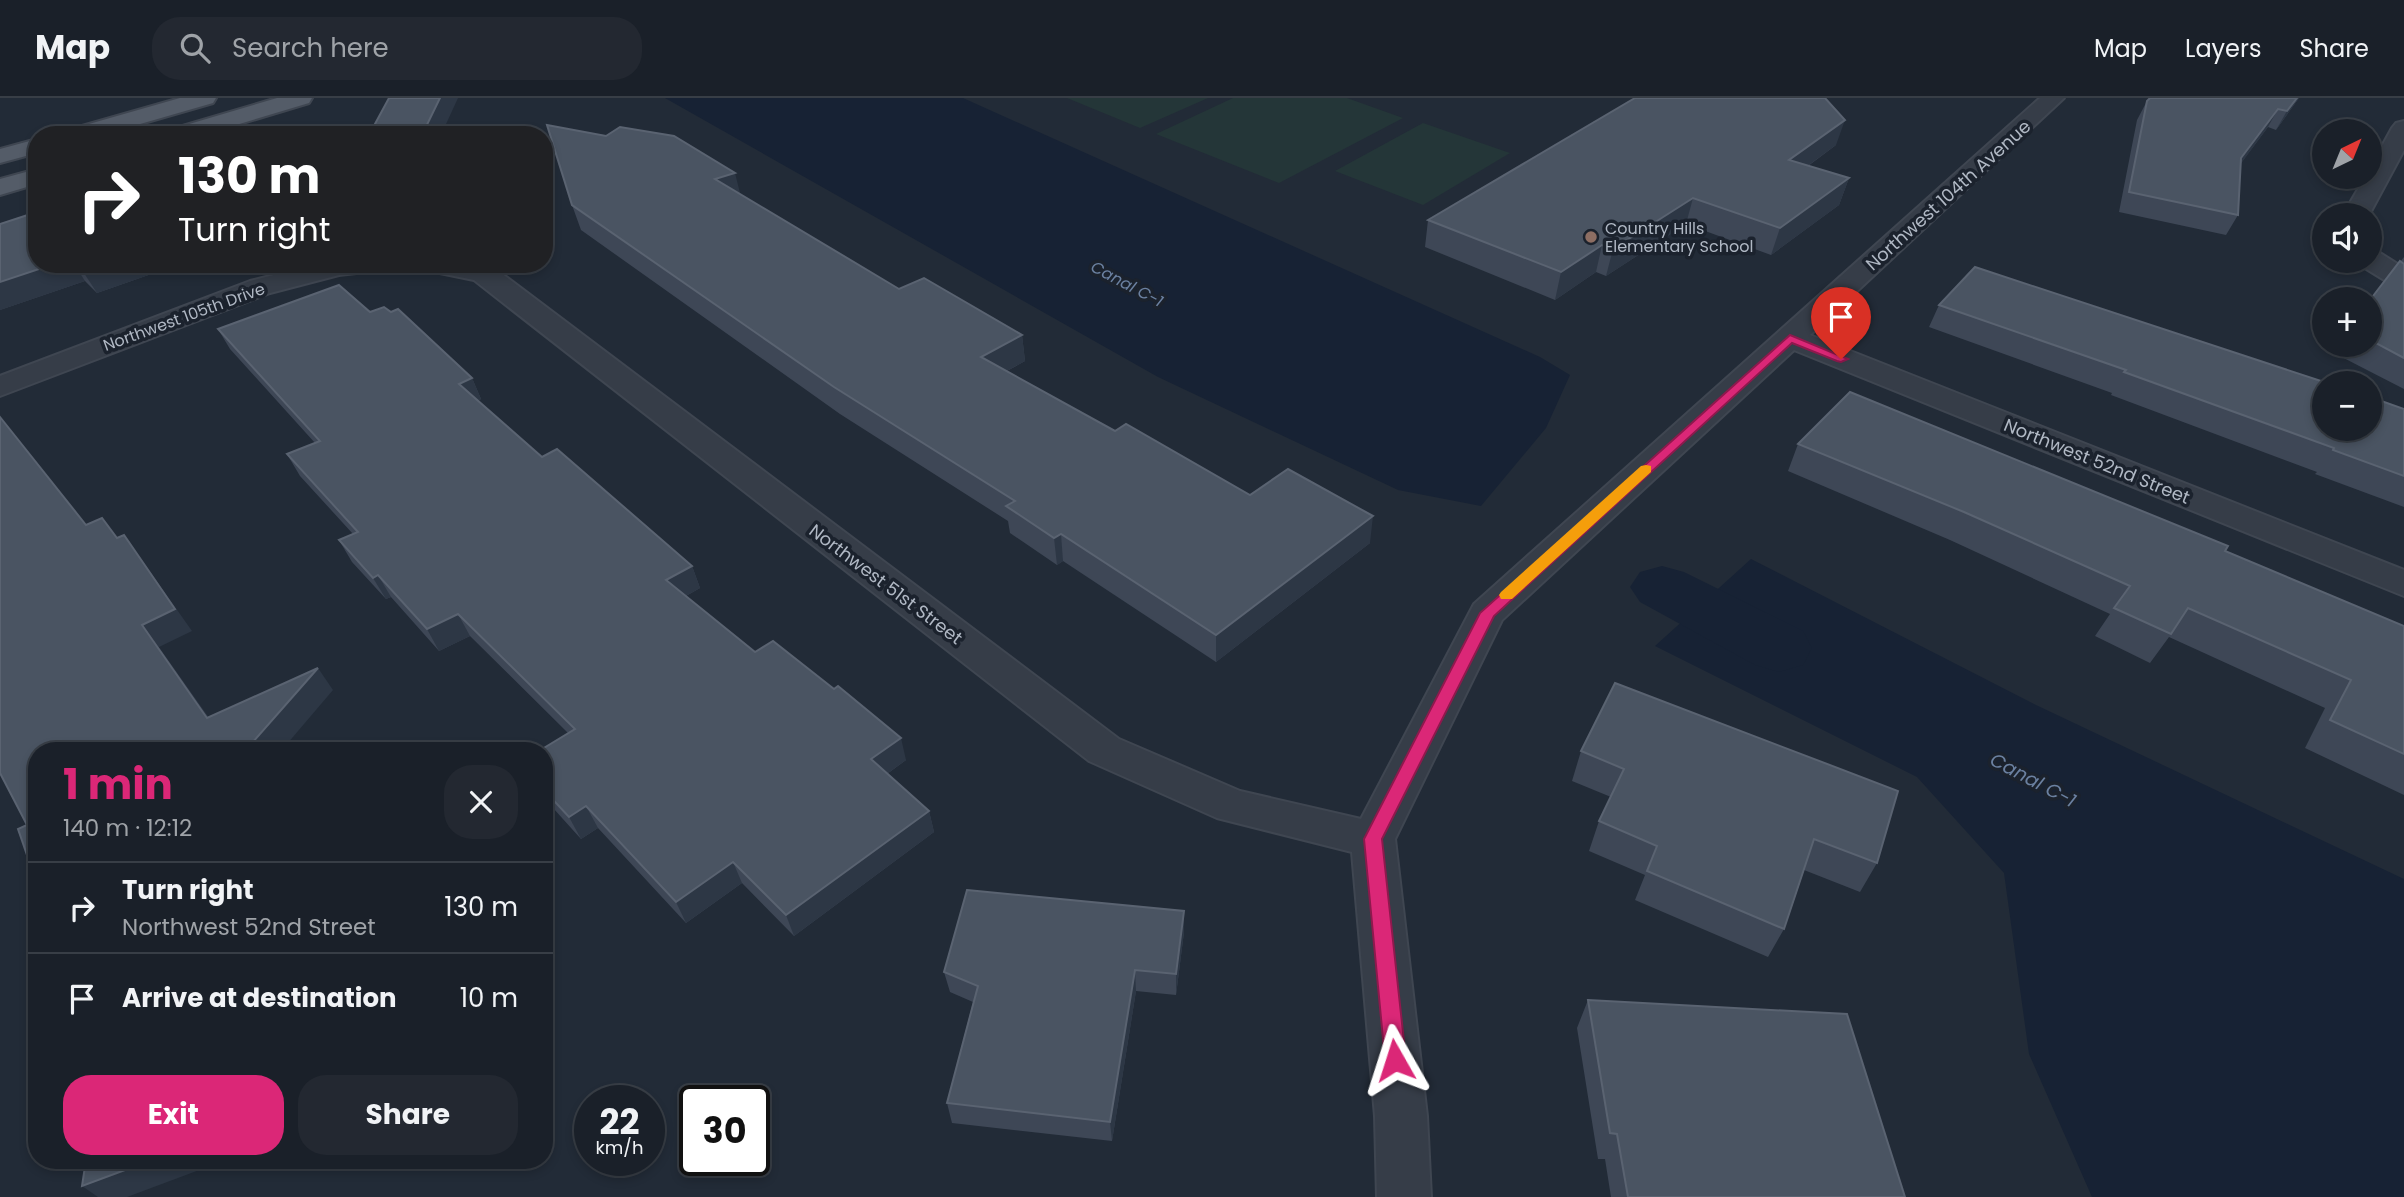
<!DOCTYPE html>
<html lang="en">
<head>
<meta charset="utf-8">
<style>
	body { margin:0; font-family:Poppins,sans-serif; background:#232831; color:#f1f3f6; height:100vh; display:flex; flex-direction:column; font-size:26px; white-space:nowrap }
	* { box-sizing:border-box; margin:0 }
	p { font-size:23px; color:#9fa3a8 }
	.icon { flex:none; width:38px; height:38px; fill:none; stroke:currentColor; stroke-width:2; stroke-linecap:round; stroke-linejoin:round }
	.map { position:relative; flex:1; overflow:hidden }
	.panel { position:absolute; left:28px; top:644px; width:525px; height:427px; display:flex; flex-direction:column; background:#1a2029; border-radius:28px; box-shadow:0 4px 10px #0003,0 0 0 2px #383e46 }
	.panel>* { flex:none }
	.guide { position:absolute; left:28px; top:28px; width:525px; height:147px; border-radius:28px; box-shadow:0 4px 10px #0003,0 0 0 2px #383e46; background:#202124; color:#fff; overflow:hidden }
	.needle { width:46px; rotate:43deg }
	.buttons { position:absolute; left:2312px; top:21px; display:grid; gap:14px }
	.buttons a { display:grid; place-items:center; width:70px; height:70px; border-radius:50%; background:#1a2029; box-shadow:0 4px 10px #0003,0 0 0 2px #383e46; font-size:35px }
	.speed { position:absolute; left:574px; top:987px; display:flex; gap:14px; font-size:35px; font-weight:700; text-align:center }
	.speed>* { display:grid; place-content:center; width:91px; height:91px; border-radius:50%; background:#1a2029; box-shadow:0 4px 10px #0003,0 0 0 2px #383e46; line-height:1 }
	.speed small { font-size:18px; font-weight:400 }
	.speed .limit { border:4px solid #111; border-radius:10px; background:#fff; color:#111 }
	.pin { position:absolute; display:grid; place-items:center; width:60px; height:60px; color:#fff; margin:-72px -30px; border-radius:50% 50% 50% 0; rotate:-45deg; box-shadow:0 0 7px #0007 }
	.pin .icon { rotate:45deg }
	.me { position:absolute; width:77px; margin:-38px; rotate:354deg; stroke-linejoin:round; filter:drop-shadow(0 0 5px #0008) }
	.turn { display:flex; align-items:center; gap:24px; height:147px; padding:0 35px; font-size:32px }
	.turn .icon { width:91px; height:91px; stroke-width:2.5 }
	.turn b { display:block; font-size:49px; line-height:60px }
	.round { display:grid; place-items:center; flex:none; width:74px; height:74px; border-radius:28px; background:#232831 }
	.overview { display:flex; align-items:center; justify-content:space-between; height:119px; padding:0 35px }
	h1 { font-size:42px; font-weight:700; line-height:52px; color:#db2777 }
	.primary-button { display:flex; gap:14px; margin-top:auto; padding:14px 35px }
	.primary-button a { flex:1; height:80px; border-radius:28px; background:#db2777; color:#fff; font-size:28px; font-weight:700; line-height:80px; text-align:center }
	.primary-button a+a { background:#232831; color:#f1f3f6 }
	ul { padding:0; list-style:none }
	li { display:flex; align-items:center; gap:21px; height:91px; padding:0 35px; border-top:2px solid #383e46 }
	li div { flex:1 }
	li b { display:block; font-size:26px }
	li em { font-style:normal }
	header { display:flex; align-items:center; gap:42px; box-sizing:border-box; height:98px; padding:0 35px; background:#1a2029; border-bottom:2px solid #383e46 }
	header strong { font-size:33px }
	nav { display:flex; gap:38px; margin-inline-start:auto; font-size:24px }
	.search { width:490px; height:63px; background:#232831; display:flex; align-items:center; gap:18px; box-sizing:border-box; padding:0 24px; border-radius:28px; color:#9fa3a8; font-size:26px }
	.map>svg:first-child { display:block }
	.green { fill:#243638 }
	.water { fill:#172234 }
	.lines { fill:none; stroke-linecap:round; stroke-linejoin:round }
	.canal { fill:#172234; fill-rule:evenodd }
	.minor-casing { stroke:#3f4651; stroke-width:4 }
	.major-casing { stroke:#3f4651; stroke-width:4 }
	.minor { fill:#363d48; fill-rule:evenodd }
	.major { fill:#545c68; fill-rule:evenodd }
	.wall { fill:#3e4756 }
	.shaded-wall { fill:#2d3745 }
	.building { fill:#4a5462; stroke:#5a6371; stroke-width:2 }
	.route { fill:#db2777; stroke:#8e194d; stroke-width:2 }
	.slow { fill:#f59e0b }
	.education-dot { fill:#8d6e63; stroke:#1b222d; stroke-width:2.5 }
	.labels { text-anchor:middle; dominant-baseline:central; stroke-width:7; stroke-linejoin:round; paint-order:stroke }
	.far-poi-label { font-size:16px; fill:#b0b8c4; stroke:#1b222d; text-anchor:start }
	.far-water-label { font-size:16px; font-style:italic; fill:#6b81a1; stroke:#1b222d }
	.far-street-label { font-size:16px; fill:#b0b8c4; stroke:#1b222d }
	.street-label { font-size:18px; fill:#b0b8c4; stroke:#1b222d }
	.water-label { font-size:19px; font-style:italic; fill:#6b81a1; stroke:#1b222d }
</style>
</head>
<body>
<header>
<strong>Map</strong>
<div class="search"><svg class="icon" aria-label="search" viewBox="0 0 24 24"><circle cx="10" cy="10" r="6"/><path d="M15 15l6 6"/></svg>Search here</div>
<nav><a>Map</a><a>Layers</a><a>Share</a></nav>
</header>
<div class="map">
<svg width="2404" height="1099" viewBox="0 0 2404 1099">
	<rect width="100%" height="100%" fill="#222b37"/>
	<g class="green">
		<path d="M1067 0H1208L1140 30Z"/>
		<path d="M1233 0H1347L1403 20 1279 85 1156 36Z"/>
		<path d="M1423 25 1510 55 1423 107 1335 73Z"/>
	</g>
	<g class="water">
		<path d="M665 0H963L1540 259 1570 277 1546 330 1481 408 1398 392 1158 279Z"/>
		<path d="M1751 461 2036 607 2404 781V1099H2092L2029 956 2004 775 1917 679 1655 548Z"/>
	</g>
	<g class="lines">
		<path class="canal" d="M1662 468 1684 474 1803 533 1812 550 1803 567 1779 574 1755 567 1640 504 1630 489 1640 474Z"/>
		<g class="minor-casing">
			<g id="minor">
				<path d="M2040 0H2064L1810 237 2404 472V498L1794 252 1502 522 1395 741 1427 1018 1431 1099H1377L1375 1018 1352 754 1217 720 1089 663 474 182 425 172 422 166H480L493 169 1119 641 1240 693 1361 721 1474 506Z"/>
				<path d="M2404 23V52L2369 117H2343L2365 79H2370V70L2392 30 2396 25Z"/>
				<path d="M2370 153 2380 155 2404 170V190L2394 188 2360 167 2358 163H2370Z"/>
				<path d="M317 166H386L383 172 339 177 270 195 0 298V278L250 183Z"/>
			</g>
		</g>
		<g class="major-casing">
			<g id="major">
				<path d="M180 0H216L213 5 102 37H64L68 32Z"/>
				<path d="M277 0H312L309 5 203 37H165L169 32Z"/>
				<path d="M37 41V55L0 65V51Z"/>
				<path d="M37 71V86L0 97V81Z"/>
			</g>
		</g>
		<use href="#minor" class="minor"/>
		<use href="#major" class="major"/>
	</g>
	<g class="wall">
		<path d="M2299 0 2276 32 2268 29 2241 65 2238 117 2226 137 2119 114 2137 22 2147 3Z"/>
		<path d="M1836 47 1808 68 1849 80 1839 107 1771 157 1686 126 1606 178 1596 174 1555 202 1425 149 1428 122Z"/>
		<path d="M740 97 899 191 1022 237 1025 263 1007 273 1115 333 1250 397 1370 445 1216 564 1063 463 1057 467 1010 435 1008 423 840 316 581 132 572 107Z"/>
		<path d="M0 126 37 166H180L97 195 85 183 0 212Z"/>
		<path d="M2404 159V291L2332 254 2336 247H2370V202Z"/>
		<path d="M1939 207 2404 311V409L2315 376 2317 374 2111 297 2112 295 1929 229Z"/>
		<path d="M370 214 472 280 481 301 478 303 542 359 692 468 700 490 686 498 755 554 906 662 887 676 929 713 934 734 794 838 742 785 686 825 598 730 581 741 544 700V653L568 635 470 538 439 553 391 499 386 501 352 464 339 442 353 436 300 378 287 356 315 345 230 251 218 231Z"/>
		<path d="M1798 346 2225 453 2404 528V697L2305 650 2325 610 2169 539 2150 565 2095 538 2110 516 1950 442 1788 373Z"/>
		<path d="M1615 585 1877 765 1860 794 1804 772 1784 831 1768 859 1635 802 1645 777 1589 753 1599 723 1611 699 1572 683 1581 653Z"/>
		<path d="M1184 813V834L1176 897 1136 893 1112 1043 952 1025 947 1005 973 904 950 894 944 874Z"/>
		<path d="M1588 902 1905 1099H1611L1605 1061H1598L1577 930Z"/>
	</g>
	<g class="shaded-wall">
		<path d="M440 0H458L441 37H422Z"/>
		<path d="M2297 0H2299L2276 32 2287 13Z"/>
		<path d="M2278 11 2268 29 2231 79 2241 60Z"/>
		<path d="M1845 22 1836 47 1780 88 1789 62Z"/>
		<path d="M735 75 741 99 715 81Z"/>
		<path d="M1849 80 1839 107 1771 157 1780 130Z"/>
		<path d="M1693 100 1686 126 1606 178 1613 151Z"/>
		<path d="M1602 147 1596 174 1555 202 1561 174Z"/>
		<path d="M54 166H74L85 183 0 212V184Z"/>
		<path d="M100 166H180L97 195 82 172Z"/>
		<path d="M1022 237 1025 263 985 285 981 259Z"/>
		<path d="M472 280 481 301 469 307 459 286Z"/>
		<path d="M1373 418 1370 445 1216 564V537Z"/>
		<path d="M1061 436 1063 463 1057 467 1054 440Z"/>
		<path d="M124 437 192 533 159 549 224 641 207 620 142 527Z"/>
		<path d="M692 468 700 490 675 504 666 482Z"/>
		<path d="M378 477 391 499 386 501 373 480Z"/>
		<path d="M458 516 470 538 439 553 427 531Z"/>
		<path d="M318 570 333 592 281 653H245Z"/>
		<path d="M901 640 906 662 877 683 871 661Z"/>
		<path d="M586 708 598 730 581 741 569 719Z"/>
		<path d="M929 713 934 734 794 838 786 817Z"/>
		<path d="M733 764 742 785 686 825 676 804Z"/>
		<path d="M1184 813V834L1176 897V876Z"/>
		<path d="M1135 872 1136 893 1112 1043 1110 1024Z"/>
		<path d="M152 1062H226L127 1099H98L82 1088Z"/>
	</g>
	<g class="building">
		<path d="M389 0H440L422 37H369Z"/>
		<path d="M1635 0H1825L1845 22 1789 62 1849 80 1780 130 1693 100 1613 151 1602 147 1561 174 1428 122Z"/>
		<path d="M2150 0H2297L2287 13 2278 11 2241 60 2238 117 2129 94 2147 3Z"/>
		<path d="M547 27 606 38 620 29 674 38 735 75 715 81 899 191 924 180 1022 237 981 259 1115 333 1126 326 1250 397 1288 371 1373 418 1216 537 1061 436 1054 440 1006 408 1015 403 834 289 572 107Z"/>
		<path d="M37 114V166H54L0 184V126Z"/>
		<path d="M2400 163 2404 166V260L2370 242V202Z"/>
		<path d="M76 166H100L82 172Z"/>
		<path d="M1975 169 2327 285H2324V331H2370V299L2404 311V378L2333 352 2334 350 2124 274 2126 272 1939 207Z"/>
		<path d="M339 187 370 214 384 209 391 214 398 211 472 280 459 286 542 359 557 351 692 468 666 482 755 554 773 543 834 591 838 588 901 640 871 661 929 713 786 817 733 764 676 804 586 708 569 719 544 692V653H539L575 631 458 516 427 531 378 477 373 480 339 442 358 434 287 356 320 343 218 231Z"/>
		<path d="M1850 294 2228 448 2225 453 2404 528V656L2330 622 2351 582 2188 510 2171 536 2114 510 2130 488 1964 414 1798 346Z"/>
		<path d="M0 319 86 427 102 420 117 440 124 437 175 511 142 527 207 620 318 570 245 653H37V786L18 731 27 727 0 675Z"/>
		<path d="M1615 585 1898 693 1877 765 1814 741 1784 831 1647 773 1657 748 1599 723 1624 671 1581 653Z"/>
		<path d="M967 792 1184 813 1176 876 1135 872 1110 1024 947 1005 978 888 944 874Z"/>
		<path d="M1588 902 1847 916 1905 1099H1628L1617 1036 1610 1035Z"/>
		<path d="M86 1062H152L82 1088Z"/>
	</g>
	<path class="route" d="M1790 237 1848 261 1841 264 1837 263 1792 245 1494 518 1382 741 1406 962 1403 969 1395 972 1388 969 1385 962 1364 741 1480 515Z"/>
	<path class="slow" d="M1646 367 1651 368V374L1512 501H1501L1499 497 1501 494 1641 368Z"/>
	<circle class="education-dot" cx="1591" cy="139" r="7"/>
	<g class="labels">
		<g class="far-poi-label">
			<text x="1605" y="130">Country Hills<tspan x="1605" dy="18">Elementary School</tspan></text>
		</g>
		<g class="far-water-label">
			<text transform="translate(1127 186) rotate(28)">Canal C-1</text>
		</g>
		<g class="far-street-label">
			<text transform="translate(184 219) rotate(-20)">Northwest 105th Drive</text>
		</g>
		<g class="street-label">
			<text transform="translate(1948 97) rotate(-42)">Northwest 104th Avenue</text>
			<text transform="translate(2097 363) rotate(22)">Northwest 52nd Street</text>
			<text transform="translate(886 486) rotate(37)">Northwest 51st Street</text>
		</g>
		<g class="water-label">
			<text transform="translate(2033 682) rotate(28)">Canal C-1</text>
		</g>
	</g>
</svg>
<div class="buttons">
<a><svg class="needle" viewBox="-14 -14 28 28"><path d="M0-13l5 13h-10z" fill="#e53935"/><path d="M0 13l5-13h-10z" fill="#9fa3a8"/></svg></a>
<a><svg class="icon" aria-label="sound" viewBox="0 0 24 24"><path d="M4 9h4l5-4v14l-5-4H4zM17 9q2 3 0 6"/></svg></a>
<a>+</a>
<a>−</a>
</div>
<div class="speed"><div>22<small>km/h</small></div><div class="limit">30</div></div>
<div class="pin" style="left:1841px;top:261px;background:#d93025"><svg class="icon" aria-label="arrive" viewBox="0 0 24 24"><path d="M6 21V4h12l-3 4 3 4H6"/></svg></div>
<svg class="me" style="left:1395px;top:962px" viewBox="-20 -20 40 40"><path d="M0-17L14 15 0 8-14 15z" fill="#db2777" stroke="#fff" stroke-width="4"/></svg>
<div class="guide">
<div class="turn"><svg class="icon" aria-label="right" viewBox="0 0 24 24"><path d="M7 20v-9h11M14 6l5 5-5 5"/></svg><div><b>130 m</b>Turn right</div></div>
</div>
<section class="panel">
<div class="overview"><div><h1>1 min</h1><p>140 m · 12:12</p></div><a class="round"><svg class="icon" aria-label="close" viewBox="0 0 24 24"><path d="M6 6l12 12M18 6L6 18"/></svg></a></div>
<ul>
<li><svg class="icon" aria-label="right" viewBox="0 0 24 24"><path d="M7 20v-9h11M14 6l5 5-5 5"/></svg><div><b>Turn right</b><p>Northwest 52nd Street</p></div><em>130 m</em></li>
<li><svg class="icon" aria-label="arrive" viewBox="0 0 24 24"><path d="M6 21V4h12l-3 4 3 4H6"/></svg><div><b>Arrive at destination</b></div><em>10 m</em></li>
</ul>
<div class="primary-button"><a>Exit</a><a>Share</a></div>
</section>
</div>
</body>
</html>
